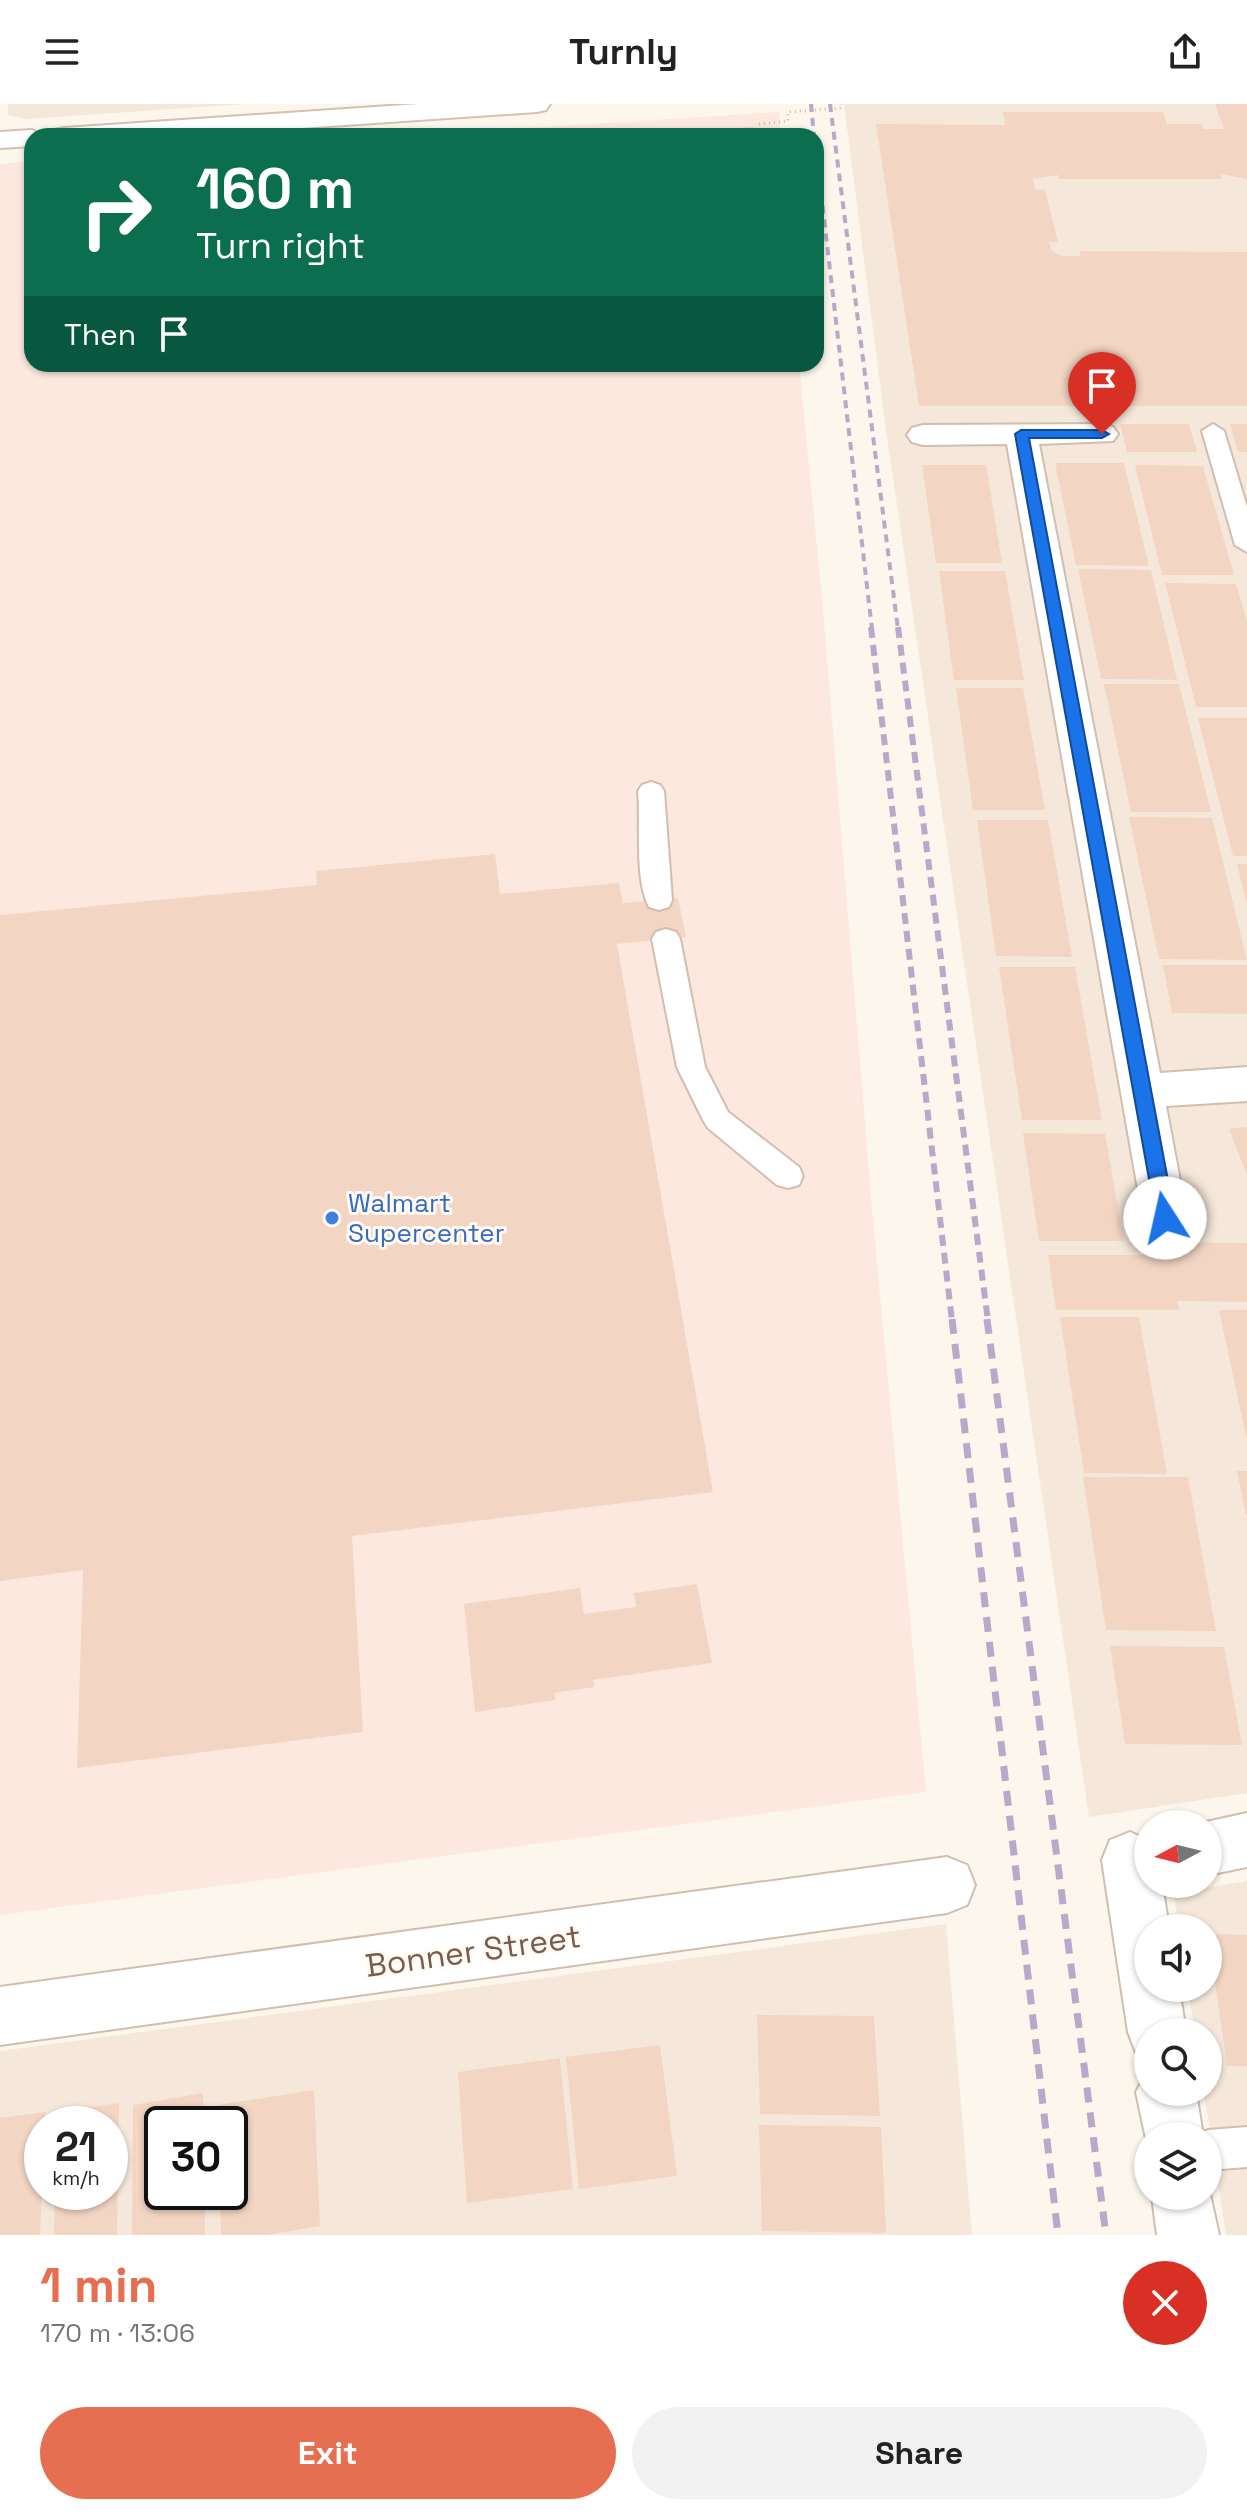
<!DOCTYPE html>
<html lang="en">
<head>
<meta charset="utf-8">
<style>
	body { margin:0; font-family:"Space Grotesk",sans-serif; background:#f2f2f2; color:#222; height:100vh; display:flex; flex-direction:column; font-size:30px; white-space:nowrap }
	* { box-sizing:border-box; margin:0 }
	p { font-size:26px; color:#767676 }
	.icon { flex:none; width:44px; height:44px; fill:none; stroke:currentColor; stroke-width:2; stroke-linecap:round; stroke-linejoin:round }
	.map { position:relative; height:2131px; overflow:hidden }
	.details { display:flex; flex-direction:column; background:#fff; flex:1 }
	.details>* { flex:none }
	.banner { position:absolute; left:24px; top:24px; width:800px; height:244px; border-radius:24px; box-shadow:0 2px 6px #0004; background:#0b6e4f; color:#fff; overflow:hidden }
	.needle { width:52px; rotate:263deg }
	.controls { position:absolute; left:1134px; top:1706px; display:grid; gap:16px }
	.controls a { display:grid; place-items:center; width:88px; height:88px; border-radius:50%; background:#fff; box-shadow:0 2px 6px #0004; font-size:40px }
	.speed { position:absolute; left:24px; top:2002px; display:flex; gap:16px; font-size:40px; font-weight:700; text-align:center }
	.speed>* { display:grid; place-content:center; width:104px; height:104px; border-radius:50%; background:#fff; box-shadow:0 2px 6px #0004; line-height:1 }
	.speed small { font-size:20px; font-weight:400 }
	.speed .limit { border:4px solid #111; border-radius:12px; background:#fff; color:#111 }
	.pin { position:absolute; display:grid; place-items:center; width:68px; height:68px; color:#fff; margin:-82px -34px; border-radius:50% 50% 50% 0; rotate:-45deg; box-shadow:0 0 8px #0007 }
	.pin .icon { rotate:45deg }
	.me { position:absolute; width:88px; margin:-44px; rotate:350deg; stroke-linejoin:round; filter:drop-shadow(0 0 6px #0008) }
	.turn { display:flex; align-items:center; gap:28px; height:168px; padding:0 40px; font-size:36px }
	.turn .icon { width:104px; height:104px; stroke-width:2.5 }
	.turn b { display:block; font-size:56px; line-height:68px }
	.then { display:flex; align-items:center; height:76px; padding:0 40px; background:#0003; gap:16px; font-size:30px }
	.round { display:grid; place-items:center; flex:none; width:84px; height:84px; border-radius:42px; background:#f2f2f2 }
	.overview { display:flex; align-items:center; justify-content:space-between; height:136px; padding:0 40px }
	h1 { font-size:48px; font-weight:700; line-height:60px; color:#e76f51 }
	.primary-button { display:flex; gap:16px; margin-top:auto; padding:16px 40px }
	.primary-button a { flex:1; height:92px; border-radius:48px; background:#e76f51; color:#fff; font-size:32px; font-weight:700; line-height:92px; text-align:center }
	.primary-button a+a { background:#f2f2f2; color:#222 }
	header { display:flex; justify-content:space-between; align-items:center; height:104px; padding:0 40px; background:#fff; font-size:36px; font-weight:700 }
	.map>svg:first-child { display:block }
	.residential { fill:#f5e8da; fill-rule:evenodd }
	.commercial { fill:#fde8e0 }
	.building { fill:#f3d5c3 }
	.lines { fill:none; stroke-linecap:round; stroke-linejoin:round }
	.service-casing { stroke:#d1beb0; stroke-width:4 }
	.minor-casing { stroke:#d1beb0; stroke-width:4 }
	.secondary-casing { stroke:#d6c0b0; stroke-width:4 }
	.path { stroke:#d9b8a5; stroke-width:3; stroke-dasharray:1 4; stroke-linecap:butt }
	.service { fill:#fff; fill-rule:evenodd }
	.minor { fill:#fff; fill-rule:evenodd }
	.secondary { fill:#fff; fill-rule:evenodd }
	.rail-far2 { stroke:#b9a8c9; stroke-width:4; stroke-dasharray:8 6; stroke-linecap:butt }
	.rail-far1 { stroke:#b9a8c9; stroke-width:6; stroke-dasharray:11 7; stroke-linecap:butt }
	.rail { stroke:#b9a8c9; stroke-width:7; stroke-dasharray:15 10; stroke-linecap:butt }
	.route { fill:#1a73e8; stroke:#114b97; stroke-width:2 }
	.shop-dot { fill:#3f7fe0; stroke:#fffaf3; stroke-width:3 }
	.labels { text-anchor:middle; dominant-baseline:central; stroke-width:6; stroke-linejoin:round; paint-order:stroke }
	.shop-label { font-size:26px; fill:#366cbe; stroke:#fffaf3; text-anchor:start }
	.near-street-label { font-size:32px; fill:#7a5c4d; stroke:#fffaf3 }
</style>
</head>
<body>
<header><svg class="icon" aria-label="menu" viewBox="0 0 24 24"><path d="M4 6h16M4 12h16M4 18h16"/></svg>Turnly<svg class="icon" aria-label="share" viewBox="0 0 24 24"><path d="M12 15V3M7 8l5-5 5 5M5 13v7h14v-7"/></svg></header>
<div class="map">
<svg width="1247" height="2131" viewBox="0 0 1247 2131">
	<rect width="100%" height="100%" fill="#fdf6ec"/>
	<g class="residential">
		<path d="M8 0H245L27 15 8 11Z"/>
		<path d="M844 0H1247V1689L1089 1713 885 319Z"/>
		<path d="M1247 1777V2131H1226L1204 1988H1208V1928H1195L1188 1884H1208V1824H1179L1174 1789Z"/>
		<path d="M946 1820 972 2131H0V1947ZM42 2020H110V2088H42ZM162 2020H230V2088H162Z"/>
	</g>
	<g class="commercial">
		<path d="M779 8 780 32H404Z"/>
		<path d="M32 57V260H799L822 494 872 1105 926 1688 0 1811V60Z"/>
	</g>
	<g class="building">
		<path d="M1215 0H1247V75L1221 70 1222 75H1059L1058 71 1033 75 1035 85 1045 86 1058 138H1049L1052 147 1061 152H1081L1079 147 1247 148V302H919L876 20 1005 21 1003 8H1163L1167 20H1201L1203 25H1224Z"/>
		<path d="M753 23 756 32H653V30Z"/>
		<path d="M1120 320H1189L1197 348H1127Z"/>
		<path d="M1230 320H1247V348H1238Z"/>
		<path d="M1055 359H1124L1149 462 1076 461Z"/>
		<path d="M922 361H986L1002 459H936Z"/>
		<path d="M1135 361 1203 362 1234 471H1162Z"/>
		<path d="M1078 465 1151 466 1177 576 1101 575Z"/>
		<path d="M939 467H1005L1024 576H954Z"/>
		<path d="M1165 479 1236 480 1247 517V603H1196Z"/>
		<path d="M1104 580H1179L1211 708H1131Z"/>
		<path d="M956 584H1023L1045 706H973Z"/>
		<path d="M1198 614H1247V752H1233Z"/>
		<path d="M1129 713 1212 714 1247 856 1159 855Z"/>
		<path d="M977 716H1048L1072 853 996 852Z"/>
		<path d="M495 750 500 790 619 779 623 799 678 794 686 833 617 840 713 1388 352 1432 363 1628 77 1664 83 1466 0 1477V811L317 781 316 767Z"/>
		<path d="M1237 760H1247V797H1246Z"/>
		<path d="M1163 861H1247V910L1172 909Z"/>
		<path d="M999 863H1075L1102 1016H1022Z"/>
		<path d="M1247 1023V1071L1229 1025Z"/>
		<path d="M1023 1029 1105 1030 1124 1137H1039Z"/>
		<path d="M1164 1138 1247 1139V1198L1177 1197 1179 1206H1056L1048 1151H1165Z"/>
		<path d="M1219 1206H1247V1331L1246 1332Z"/>
		<path d="M1060 1213H1139L1167 1370 1084 1369Z"/>
		<path d="M1237 1367H1247V1411H1246Z"/>
		<path d="M1083 1373H1188L1216 1527 1106 1526Z"/>
		<path d="M697 1480 712 1559 593 1576 595 1583 554 1589 556 1596 475 1608 464 1500 580 1484 584 1510 636 1503 634 1489Z"/>
		<path d="M1110 1542 1224 1543 1242 1641 1125 1640Z"/>
		<path d="M1208 1830 1247 1831V1962H1227Z"/>
		<path d="M757 1911 874 1912 880 2012 760 2010Z"/>
		<path d="M660 1941 677 2072 579 2085 566 1953Z"/>
		<path d="M560 1954 573 2085 467 2099 458 1968Z"/>
		<path d="M314 1986 320 2122 266 2131H221L220 2088H230V2020H219L218 2001Z"/>
		<path d="M203 1989 204 2020H162V2088H205V2131H132L133 2001Z"/>
		<path d="M119 1999 117 2131H54L55 2088H110V2020H57V2008Z"/>
		<path d="M45 2008 40 2131H0V2014Z"/>
		<path d="M759 2021 881 2023 886 2129 762 2127Z"/>
	</g>
	<g class="lines">
		<g class="service-casing">
			<g id="service">
				<path d="M1213 320 1224 327 1247 403V448L1235 441 1202 327Z"/>
				<path d="M651 678 660 681 664 687 672 796 669 803 659 806 649 803C634 776 641 719 638 687L642 681Z"/>
				<path d="M666 825 676 828 680 835 705 963 728 1008 799 1063 803 1072 799 1081 788 1084 777 1081 708 1024 703 1016 677 963 652 835 656 828Z"/>
				<path d="M1247 2023V2063L1208 2066V2032H1194L1208 2026Z"/>
			</g>
		</g>
		<g class="minor-casing">
			<g id="minor">
				<path d="M1102 320 1113 323 1118 330 1113 337 1039 340 1160 969 1247 963V997L1166 1002 1187 1114 1181 1127 1165 1133 1149 1127 1143 1114 1007 340 923 341 912 338 907 331 912 324 923 321Z"/>
				<path d="M1247 1709V1763L1208 1771V1720H1197Z"/>
				<path d="M1130 1728 1148 1736V1780H1162L1169 1824H1148V1884H1179L1186 1928H1148V1953L1136 1949 1128 1928 1102 1756 1110 1736Z"/>
				<path d="M947 1753 967 1761 975 1781 967 1801 947 1809 0 1941V1883Z"/>
				<path d="M1148 1966V1988H1196L1203 2032H1148V2044L1136 1988Z"/>
				<path d="M1208 2081 1219 2131H1157L1152 2092H1208Z"/>
			</g>
		</g>
		<g class="secondary-casing">
			<g id="secondary">
				<path d="M419 0H550L546 6 537 8 184 32H50L54 26 64 24Z"/>
				<path d="M32 26 44 32H32V42L0 44V28Z"/>
			</g>
		</g>
		<path class="path" d="M759 20 788 17V8L841 4V0"/>
		<use href="#service" class="service"/>
		<use href="#minor" class="minor"/>
		<use href="#secondary" class="secondary"/>
		<g class="rail-far2">
			<path d="M811 0 814 32"/>
			<path d="M830 0 898 525"/>
			<path d="M816 46 872 525"/>
		</g>
		<g class="rail-far1">
			<path d="M871 523 952 1217"/>
			<path d="M898 523 988 1217"/>
		</g>
		<g class="rail">
			<path d="M952 1215 1058 2131"/>
			<path d="M987 1215 1106 2131"/>
		</g>
	</g>
	<path class="route" d="M1021 326H1102L1109 330 1102 334H1029L1175 1114 1165 1121 1156 1114 1015 330Z"/>
	<circle class="shop-dot" cx="332" cy="1114" r="8"/>
	<g class="labels">
		<g class="shop-label">
			<text x="348" y="1099">Walmart<tspan x="348" dy="30">Supercenter</tspan></text>
		</g>
		<g class="near-street-label">
			<text transform="translate(473 1847) rotate(-8)">Bonner Street</text>
		</g>
	</g>
</svg>
<div class="controls">
<a><svg class="needle" viewBox="-14 -14 28 28"><path d="M0-13l5 13h-10z" fill="#e53935"/><path d="M0 13l5-13h-10z" fill="#767676"/></svg></a>
<a><svg class="icon" aria-label="sound" viewBox="0 0 24 24"><path d="M4 9h4l5-4v14l-5-4H4zM17 9q2 3 0 6"/></svg></a>
<a><svg class="icon" aria-label="search" viewBox="0 0 24 24"><circle cx="10" cy="10" r="6"/><path d="M15 15l6 6"/></svg></a>
<a><svg class="icon" aria-label="layers" viewBox="0 0 24 24"><path d="M12 4l9 5-9 5-9-5zM3 14l9 5 9-5"/></svg></a>
</div>
<div class="speed"><div>21<small>km/h</small></div><div class="limit">30</div></div>
<div class="pin" style="left:1102px;top:330px;background:#d93025"><svg class="icon" aria-label="arrive" viewBox="0 0 24 24"><path d="M6 21V4h12l-3 4 3 4H6"/></svg></div>
<svg class="me" style="left:1165px;top:1114px" viewBox="-20 -20 40 40"><circle r="19" fill="#fff"/><path d="M0-13L10 11 0 6-10 11z" fill="#1a73e8"/></svg>
<div class="banner">
<div class="turn"><svg class="icon" aria-label="right" viewBox="0 0 24 24"><path d="M7 20v-9h11M14 6l5 5-5 5"/></svg><div><b>160 m</b>Turn right</div></div>
<div class="then">Then<svg class="icon" aria-label="arrive" viewBox="0 0 24 24"><path d="M6 21V4h12l-3 4 3 4H6"/></svg></div>
</div>
</div>
<section class="details">
<div class="overview"><div><h1>1 min</h1><p>170 m · 13:06</p></div><a class="round" style="background:#d93025;color:#fff"><svg class="icon" aria-label="close" viewBox="0 0 24 24"><path d="M6 6l12 12M18 6L6 18"/></svg></a></div>
<div class="primary-button"><a>Exit</a><a>Share</a></div>
</section>
</body>
</html>
